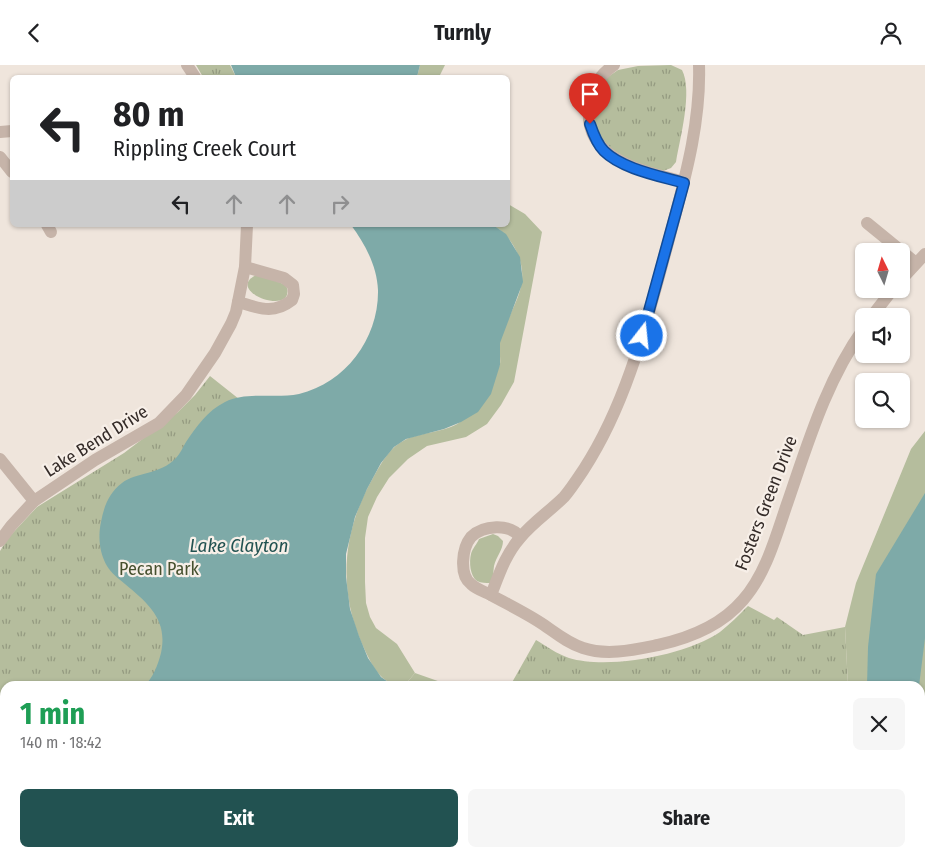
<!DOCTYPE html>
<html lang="en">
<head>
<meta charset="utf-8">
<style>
	body { margin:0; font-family:"Fira Sans Condensed",sans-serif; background:#f6f6f6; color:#202124; height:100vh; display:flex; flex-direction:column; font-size:19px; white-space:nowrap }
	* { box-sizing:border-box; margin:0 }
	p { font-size:16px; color:#757577 }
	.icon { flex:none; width:28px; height:28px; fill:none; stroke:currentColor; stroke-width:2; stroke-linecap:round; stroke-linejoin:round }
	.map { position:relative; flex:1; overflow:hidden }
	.panel { position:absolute; left:0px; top:616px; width:925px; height:176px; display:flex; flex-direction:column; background:#fff; border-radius:15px 15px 0 0; box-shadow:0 1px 4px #0004 }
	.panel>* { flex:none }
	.hud { position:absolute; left:10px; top:10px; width:500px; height:152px; border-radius:8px; box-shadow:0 1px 4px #0004; background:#fff; color:#202124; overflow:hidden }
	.needle { width:32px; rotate:355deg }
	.tools { position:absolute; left:855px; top:178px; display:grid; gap:10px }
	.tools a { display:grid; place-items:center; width:55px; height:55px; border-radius:8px; background:#fff; box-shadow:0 1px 4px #0004; font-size:25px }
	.pin { position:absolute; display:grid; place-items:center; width:42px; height:42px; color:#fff; margin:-51px -21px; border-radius:50% 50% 50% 0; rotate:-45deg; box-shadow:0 0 5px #0007 }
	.pin .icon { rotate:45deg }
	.me { position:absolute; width:55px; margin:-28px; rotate:16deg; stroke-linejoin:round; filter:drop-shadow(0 0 4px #0008) }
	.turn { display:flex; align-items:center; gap:18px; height:105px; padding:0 20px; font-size:22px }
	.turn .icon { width:65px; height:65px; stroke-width:2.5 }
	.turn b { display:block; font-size:35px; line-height:42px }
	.lanes { display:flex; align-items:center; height:48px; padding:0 20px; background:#0003; justify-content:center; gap:25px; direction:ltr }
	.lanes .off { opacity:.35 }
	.round { display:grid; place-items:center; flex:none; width:52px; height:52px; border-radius:8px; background:#f6f6f6 }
	.overview { display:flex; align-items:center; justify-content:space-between; height:85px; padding:0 20px }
	h1 { font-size:30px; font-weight:700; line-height:38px; color:#1e9e55 }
	.action { display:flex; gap:10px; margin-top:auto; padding:10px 20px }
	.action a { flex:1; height:58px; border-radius:8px; background:#225251; color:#fff; font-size:20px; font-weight:700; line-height:58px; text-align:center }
	.action a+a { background:#f6f6f6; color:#202124 }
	header { display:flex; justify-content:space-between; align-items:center; height:65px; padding:0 20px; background:#fff; font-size:22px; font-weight:700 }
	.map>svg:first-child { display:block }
	.grass { fill:#b5bd9d }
	.park { fill:url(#park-tufts) }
	.water { fill:#7eaaa8 }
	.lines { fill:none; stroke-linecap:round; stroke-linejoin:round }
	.stream { stroke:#7eaaa8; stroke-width:4.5 }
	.minor { stroke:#c6b4a9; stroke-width:12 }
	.route-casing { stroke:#114b97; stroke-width:12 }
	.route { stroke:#1a73e8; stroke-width:9 }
	.labels { text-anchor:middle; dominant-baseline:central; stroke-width:4.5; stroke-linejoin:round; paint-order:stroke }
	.street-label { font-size:18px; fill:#342b28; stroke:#f7efe8 }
	.park-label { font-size:18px; fill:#46502e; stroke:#f7efe8 }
	.water-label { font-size:19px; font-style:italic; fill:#225251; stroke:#f7efe8 }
</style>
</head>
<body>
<header><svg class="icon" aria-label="back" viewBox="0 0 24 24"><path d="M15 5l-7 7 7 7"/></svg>Turnly<svg class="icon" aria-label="person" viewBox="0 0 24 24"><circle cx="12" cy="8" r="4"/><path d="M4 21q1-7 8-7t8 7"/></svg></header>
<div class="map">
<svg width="925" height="792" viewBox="0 0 925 792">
	<defs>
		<pattern id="park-tufts" width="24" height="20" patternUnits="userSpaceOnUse" patternTransform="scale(1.25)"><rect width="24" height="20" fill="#b5bd9d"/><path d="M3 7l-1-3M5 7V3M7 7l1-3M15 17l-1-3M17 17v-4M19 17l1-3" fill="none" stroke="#949a80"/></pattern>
	</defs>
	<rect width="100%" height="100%" fill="#efe5dc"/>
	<g class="grass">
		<path d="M420 0H445L439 12H417Z"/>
		<path d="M508 139 525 149 542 167 514 317 501 340 487 359 466 372 427 381 408 394 389 413 377 432 368 452 365 473V517L366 538 370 552 376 563 397 579 415 608 404 621C380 621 371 598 362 579 337 522 343 464 374 411 382 397 390 382 405 375 419 367 452 367 462 355 468 349 499 305 500 299 501 292 498 283 500 276 510 240 536 219 513 180 507 171 501 164 491 160H508Z"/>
		<path d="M258 209 286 220C299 254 220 226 258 209Z"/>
		<path d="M925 366V792H894L889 788H920V621H848L845 562 856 518 911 384Z"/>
		<path d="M493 469 498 471 503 476C503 485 496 492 494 501 493 508 494 512 490 518 486 518 481 518 477 516 470 511 469 497 471 489 472 484 477 479 479 474Z"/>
		<path d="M5 735V788H22V792H0V738Z"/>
	</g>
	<g class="park">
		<path d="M196 0H230L236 12H203Z"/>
		<path d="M671 0 682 5C693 26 680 73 676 97L671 103 663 106 636 99 600 77 591 39 602 16 618 5 638 1Z"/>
		<path d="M210 311 259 350 347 621H5V698L0 689V486L8 473 37 442 124 388 178 347 195 330Z"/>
		<path d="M748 541 774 555 777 552 803 570 845 562 848 621H510L536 575C546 581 557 589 569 593 608 605 687 590 720 567 730 559 739 550 748 541Z"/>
		<path d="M415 608 452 621H404Z"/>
		<path d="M38 788H854L825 792H38Z"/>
	</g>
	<g class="water">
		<path d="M231 0H420L417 12H236Z"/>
		<path d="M351 160H493L506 169 520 192 523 217 500 278V300L491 329 478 347 461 357 444 364 406 374 394 382 381 398 367 424 355 452 346 489V512L350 544 359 571 368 593 381 612 394 621H144C153 613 158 600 161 588 168 555 149 539 125 519 119 514 111 508 107 501 99 487 98 471 101 457 104 441 109 428 122 418 136 407 160 410 176 393 180 389 183 382 186 377 197 361 207 346 225 337 247 326 275 334 299 329 346 318 379 273 378 225 377 201 365 179 351 160Z"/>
		<path d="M925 428V573L919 621H867L868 582 876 509Z"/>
		<path d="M920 643 925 672V792H923L920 786Z"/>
		<path d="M72 788H229L222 792H73Z"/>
	</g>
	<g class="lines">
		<g class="stream">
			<path d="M436 788 448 792"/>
			<path d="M317 792 324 788"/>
		</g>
		<g class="minor">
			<path d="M187 0 195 12"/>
			<path d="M614 0C601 9 592 21 590 37 579 94 643 106 684 117"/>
			<path d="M699 0C701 61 683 120 668 178 647 255 628 336 584 404 578 413 571 424 564 432 550 446 532 458 520 473 505 490 499 510 491 530 509 540 528 549 544 560 557 569 568 578 583 583 607 591 633 585 658 580 690 573 721 561 743 535 766 509 776 471 787 439 808 378 826 316 864 263"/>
			<path d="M0 67 12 66"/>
			<path d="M0 92 12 107"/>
			<path d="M867 158 916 198"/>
			<path d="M47 160 51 167"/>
			<path d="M901 215 925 189"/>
			<path d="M238 237C259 243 273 250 292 235L294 229 293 220 284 213 245 202"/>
			<path d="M872 251 893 224"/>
			<path d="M0 394 34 436"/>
			<path d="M0 476 11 461 34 436 95 395 159 358 186 330 215 288 231 259 236 247 245 202 247 160"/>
			<path d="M491 530C485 527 476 524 471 519 459 510 462 483 471 472 483 460 510 458 520 472"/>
			<path d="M0 695 5 704"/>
			<path d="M35 792 36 788"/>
		</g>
	</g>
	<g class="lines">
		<g class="route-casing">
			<path id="route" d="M590 59C593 68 597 79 604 86 622 104 660 111 684 118L642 271"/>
		</g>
		<use href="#route" class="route"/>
	</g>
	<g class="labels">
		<g class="street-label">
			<text transform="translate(96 376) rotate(-32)">Lake Bend Drive</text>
			<text transform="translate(766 438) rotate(-69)">Fosters Green Drive</text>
		</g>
		<g class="park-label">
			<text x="159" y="504">Pecan Park</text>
		</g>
		<g class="water-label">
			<text x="239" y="480">Lake Clayton</text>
		</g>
	</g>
</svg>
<div class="tools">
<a><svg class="needle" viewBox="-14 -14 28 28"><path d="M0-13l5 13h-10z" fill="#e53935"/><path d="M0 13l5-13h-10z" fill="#757577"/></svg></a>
<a><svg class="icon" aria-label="sound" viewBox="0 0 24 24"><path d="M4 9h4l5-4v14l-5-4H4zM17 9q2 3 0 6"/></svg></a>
<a><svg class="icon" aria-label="search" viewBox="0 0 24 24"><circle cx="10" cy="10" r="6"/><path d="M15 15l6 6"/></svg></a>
</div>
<div class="pin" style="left:590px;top:59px;background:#d93025"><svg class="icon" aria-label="arrive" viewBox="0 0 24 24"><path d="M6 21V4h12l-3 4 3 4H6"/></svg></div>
<svg class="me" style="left:642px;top:271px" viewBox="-20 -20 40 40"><circle r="17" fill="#1a73e8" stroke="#fff" stroke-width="3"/><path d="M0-11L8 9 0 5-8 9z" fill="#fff"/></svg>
<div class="hud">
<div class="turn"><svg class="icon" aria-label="left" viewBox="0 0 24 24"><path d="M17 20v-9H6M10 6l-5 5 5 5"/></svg><div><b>80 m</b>Rippling Creek Court</div></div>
<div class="lanes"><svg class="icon" aria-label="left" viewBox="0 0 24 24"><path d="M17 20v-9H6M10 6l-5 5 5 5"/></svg><svg class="icon off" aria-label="ahead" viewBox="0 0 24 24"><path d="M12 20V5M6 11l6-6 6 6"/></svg><svg class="icon off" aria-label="ahead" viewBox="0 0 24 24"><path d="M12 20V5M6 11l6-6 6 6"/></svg><svg class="icon off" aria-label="right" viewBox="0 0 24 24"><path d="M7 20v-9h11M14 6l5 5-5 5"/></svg></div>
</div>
<section class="panel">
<div class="overview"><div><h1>1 min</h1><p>140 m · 18:42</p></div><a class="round"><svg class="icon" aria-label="close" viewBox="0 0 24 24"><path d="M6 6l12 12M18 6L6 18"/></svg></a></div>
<div class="action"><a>Exit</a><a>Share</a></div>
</section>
</div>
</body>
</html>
